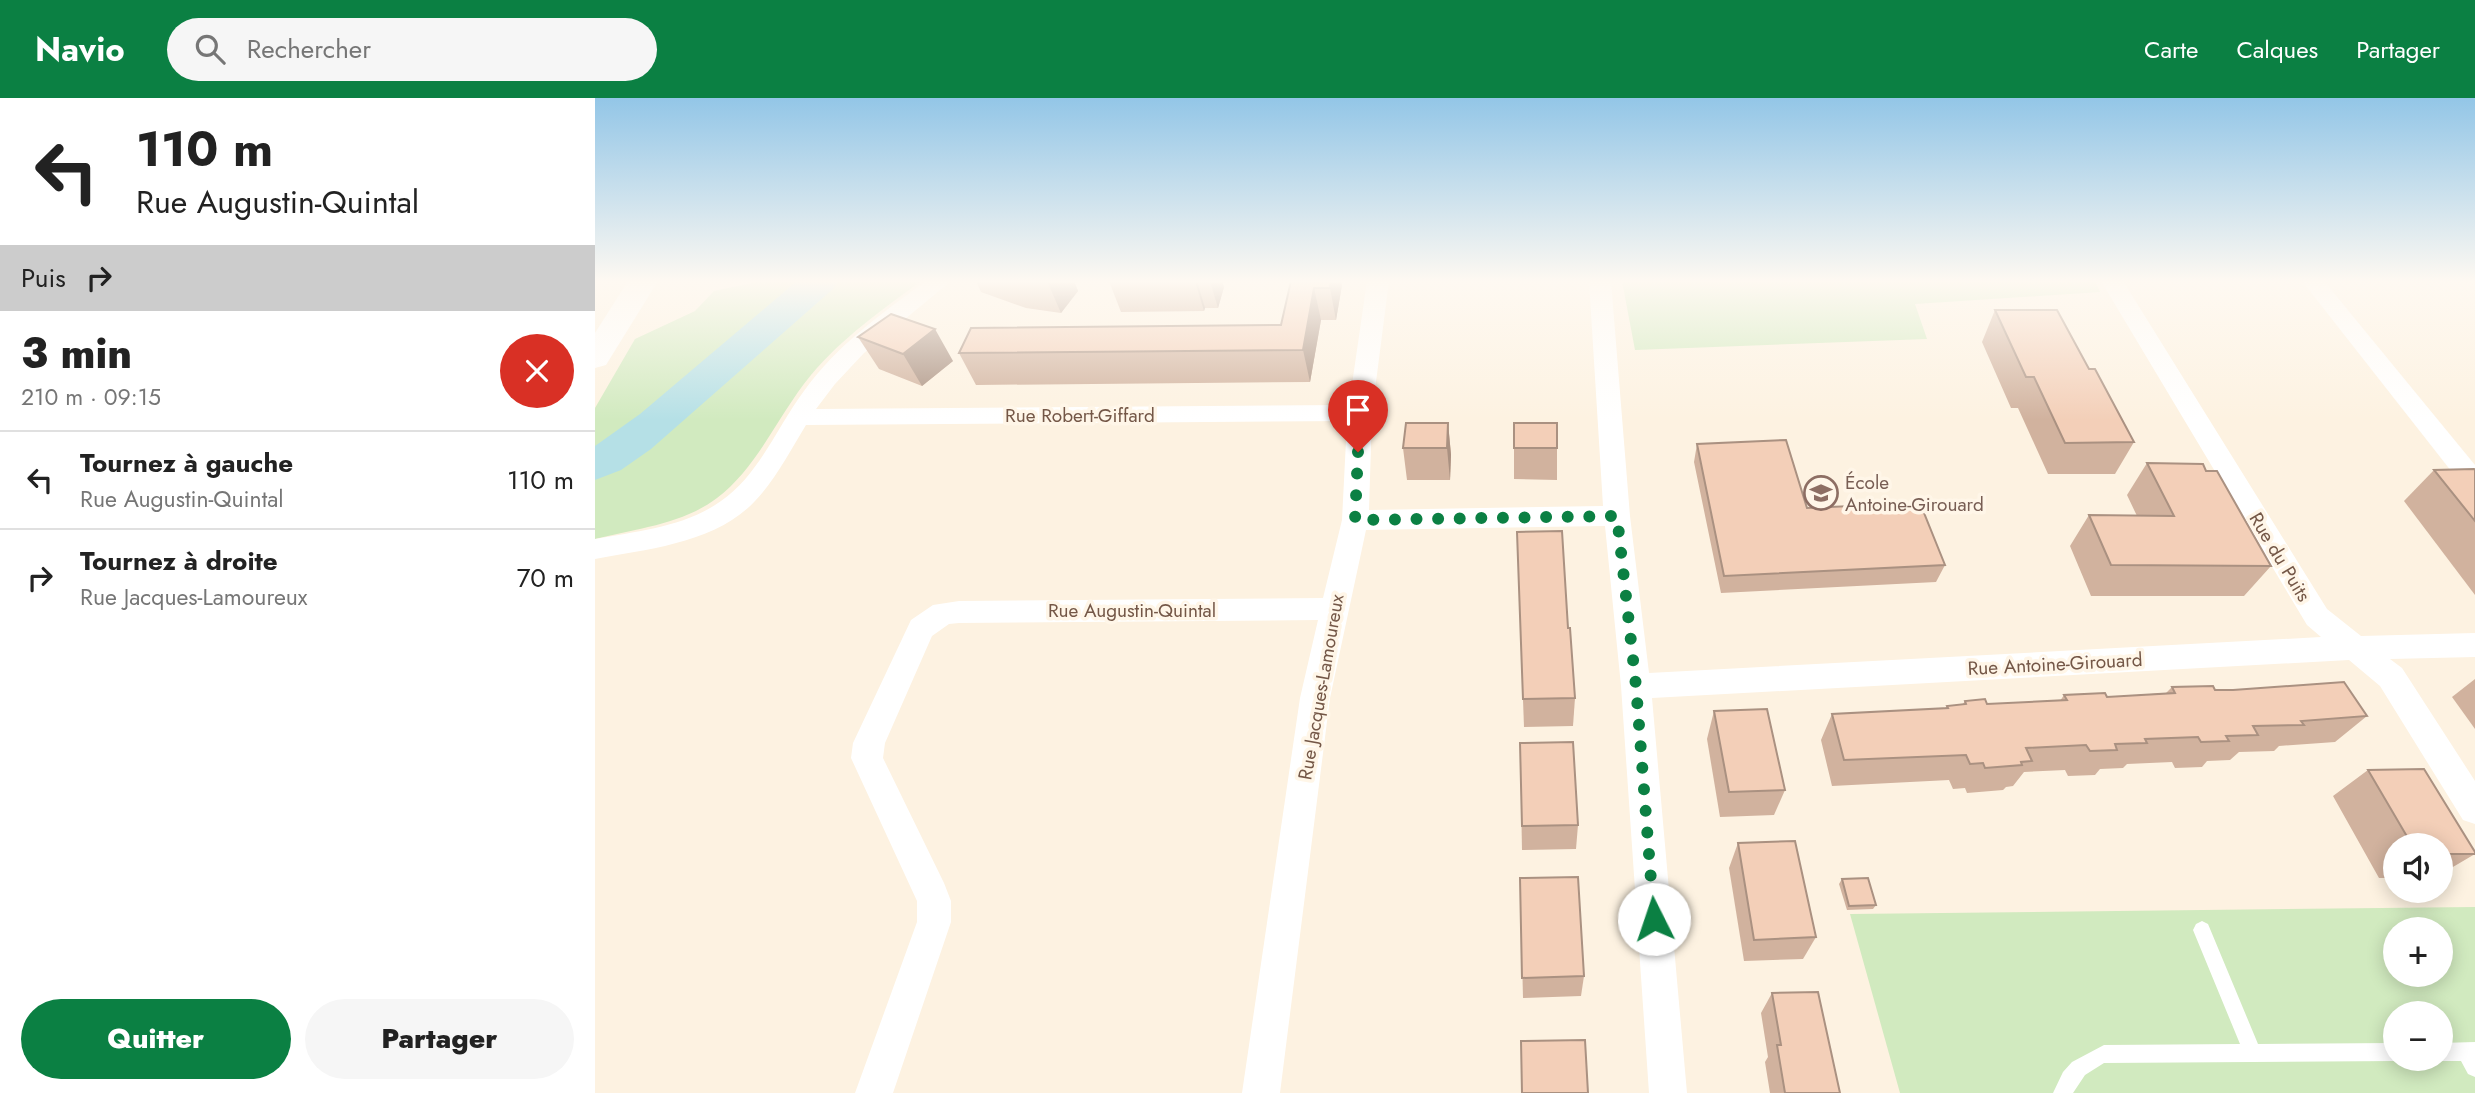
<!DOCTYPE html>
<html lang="fr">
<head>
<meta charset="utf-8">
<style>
	body { margin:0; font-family:Jost,sans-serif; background:#f6f6f6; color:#222; height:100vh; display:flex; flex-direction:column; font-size:26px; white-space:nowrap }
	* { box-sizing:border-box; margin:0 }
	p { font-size:23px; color:#767676 }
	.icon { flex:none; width:38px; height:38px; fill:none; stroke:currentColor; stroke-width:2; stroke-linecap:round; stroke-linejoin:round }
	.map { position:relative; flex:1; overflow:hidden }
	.panel { display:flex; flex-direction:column; background:#fff; width:595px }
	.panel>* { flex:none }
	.banner { background:#fff; color:#222; overflow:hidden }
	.controls { position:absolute; left:1788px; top:735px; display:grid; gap:14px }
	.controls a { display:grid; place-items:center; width:70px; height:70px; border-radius:50%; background:#fff; box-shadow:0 4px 18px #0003; font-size:35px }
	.pin { position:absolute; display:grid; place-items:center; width:60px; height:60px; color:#fff; margin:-72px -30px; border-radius:50% 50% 50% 0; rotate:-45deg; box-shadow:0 0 7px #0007 }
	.pin .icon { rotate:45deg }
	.me { position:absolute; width:77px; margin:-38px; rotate:356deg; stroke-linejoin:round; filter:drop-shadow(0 0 5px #0008) }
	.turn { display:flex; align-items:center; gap:24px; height:147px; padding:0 21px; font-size:32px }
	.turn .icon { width:91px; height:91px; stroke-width:2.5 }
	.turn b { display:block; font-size:49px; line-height:60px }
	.then { display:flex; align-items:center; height:66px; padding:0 21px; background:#0003; gap:14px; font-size:26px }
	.round { display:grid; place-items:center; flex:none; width:74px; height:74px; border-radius:37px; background:#f6f6f6 }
	.head { display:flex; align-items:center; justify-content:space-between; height:119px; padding:0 21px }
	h1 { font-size:42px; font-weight:800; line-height:52px }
	.cta { display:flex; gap:14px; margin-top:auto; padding:14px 21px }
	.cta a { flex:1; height:80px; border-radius:42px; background:#0b8043; color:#fff; font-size:28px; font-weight:800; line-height:80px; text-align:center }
	.cta a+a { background:#f6f6f6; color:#222 }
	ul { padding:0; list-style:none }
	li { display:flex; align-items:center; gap:21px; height:98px; padding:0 21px; border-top:2px solid #e0e0e0 }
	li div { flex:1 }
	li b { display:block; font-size:26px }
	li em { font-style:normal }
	header { display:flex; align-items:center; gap:42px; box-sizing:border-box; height:98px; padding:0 35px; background:#0b8043; color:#fff }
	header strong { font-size:33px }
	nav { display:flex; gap:38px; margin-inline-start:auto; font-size:24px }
	.search { width:490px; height:63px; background:#f6f6f6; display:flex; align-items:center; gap:18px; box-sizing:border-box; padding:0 24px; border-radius:38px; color:#767676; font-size:26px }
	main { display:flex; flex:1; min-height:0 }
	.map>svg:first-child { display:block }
	.green { fill:#d1eabf; fill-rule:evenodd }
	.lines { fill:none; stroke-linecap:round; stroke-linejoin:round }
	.river { fill:#b5e0e6; fill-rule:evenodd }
	.lane { fill:#fff; fill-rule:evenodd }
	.street { fill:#fff; fill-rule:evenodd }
	.secondary { fill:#fff; fill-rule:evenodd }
	.wall { fill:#d1b29e }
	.shaded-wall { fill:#aa9181 }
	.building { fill:#f3cfb8; stroke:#aa9181; stroke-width:2 }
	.route { stroke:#0b8043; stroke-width:12; stroke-dasharray:0 21.6 }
	.labels { text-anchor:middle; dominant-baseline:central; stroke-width:7; stroke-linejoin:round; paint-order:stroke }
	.street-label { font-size:19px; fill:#745747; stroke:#fff6e8 }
	.education-label { font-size:19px; fill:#785e54; stroke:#fff6e8; text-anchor:start }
</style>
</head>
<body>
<header>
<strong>Navio</strong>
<div class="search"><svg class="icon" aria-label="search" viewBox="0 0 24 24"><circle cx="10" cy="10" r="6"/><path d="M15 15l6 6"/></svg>Rechercher</div>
<nav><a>Carte</a><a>Calques</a><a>Partager</a></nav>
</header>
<main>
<section class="panel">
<div class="banner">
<div class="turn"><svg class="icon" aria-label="left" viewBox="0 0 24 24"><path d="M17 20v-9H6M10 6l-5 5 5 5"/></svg><div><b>110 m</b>Rue Augustin-Quintal</div></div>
<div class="then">Puis<svg class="icon" aria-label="right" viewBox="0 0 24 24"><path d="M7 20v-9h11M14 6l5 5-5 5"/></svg></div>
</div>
<div class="head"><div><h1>3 min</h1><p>210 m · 09:15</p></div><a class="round" style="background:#d93025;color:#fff"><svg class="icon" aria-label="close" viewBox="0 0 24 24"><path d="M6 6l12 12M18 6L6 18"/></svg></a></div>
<ul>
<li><svg class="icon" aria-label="left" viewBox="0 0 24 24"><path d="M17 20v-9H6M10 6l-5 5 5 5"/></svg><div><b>Tournez à gauche</b><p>Rue Augustin-Quintal</p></div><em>110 m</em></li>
<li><svg class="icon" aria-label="right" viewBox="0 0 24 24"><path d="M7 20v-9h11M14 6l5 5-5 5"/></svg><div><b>Tournez à droite</b><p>Rue Jacques-Lamoureux</p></div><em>70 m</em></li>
</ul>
<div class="cta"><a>Quitter</a><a>Partager</a></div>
</section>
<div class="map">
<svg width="1880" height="995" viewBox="0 0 1880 995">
	<rect width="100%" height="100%" fill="#fdf2e1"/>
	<g class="green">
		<path d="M167 183H326C287 212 248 239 216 277 183 317 163 369 122 400 88 426 40 431 0 441V310L40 241 100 213 119 193Z"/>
		<path d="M1027 183H1500L1505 194 1320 206 1332 241 1040 252Z"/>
		<path d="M1880 809V995H1305L1255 816ZM1801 831H1846V877H1801ZM1801 915H1846V961H1801Z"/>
	</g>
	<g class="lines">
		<path class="river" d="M202 183H243L238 191 56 351 26 372 0 382V348L45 316Z"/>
		<g class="lane">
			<path d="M1607 823 1613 826 1663 946 1801 945V961H1807L1801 963 1509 965 1490 977 1478 995H1458L1468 974 1477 964 1509 947 1645 946 1598 832 1601 826Z"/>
			<path d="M1880 944V979L1873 976 1866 963H1846L1840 961H1846V945Z"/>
		</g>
		<g class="street">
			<path d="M331 183H356L269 255 240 286 221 311 754 307 772 183H794L777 315 774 412 1008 408 994 183H1016L1035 418 1054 575 1726 539 1712 527 1506 183H1528L1732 511 1766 538 1880 535V559L1795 561 1807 570 1880 683V726L1868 722 1785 588 1754 562 1057 600 1092 995H1054L1026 588 1010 428 771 432 735 600 685 995H647L705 600 723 522 364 525 354 526 337 538 290 645 288 660 349 785 356 803V824L298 995H260L322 824V803L256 660 258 645 316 522 338 507 364 503 728 500 747 422 752 323 211 327C195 353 181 381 160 403 121 445 53 451 0 461V441C43 433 90 429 126 403 164 377 182 329 209 293 241 248 287 215 331 183Z"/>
			<path d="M1707 183H1729L1880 367V394L1871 392Z"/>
		</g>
		<path class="secondary" d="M33 183H63L11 267 0 270V235Z"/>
	</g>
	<g class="wall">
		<path d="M381 183H479L483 193 466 215 431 210 386 194Z"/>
		<path d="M514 183H627L629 189 623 210H610L609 213 526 214Z"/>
		<path d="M696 183 747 187 741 222H726L715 284 381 287 364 255 686 227Z"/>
		<path d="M1400 212 1494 271 1539 344 1520 376H1453L1423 310H1416L1387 244Z"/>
		<path d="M263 239 358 263 327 288 284 271Z"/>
		<path d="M853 325 856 357 855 382H812L808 350Z"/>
		<path d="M1102 346 1212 410 1350 467 1341 484 1126 495 1099 364Z"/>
		<path d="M919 350H962V382L919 381Z"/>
		<path d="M1552 365 1676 468 1649 498H1496L1475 448 1494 417 1542 418 1532 397Z"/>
		<path d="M1839 372H1880V497L1809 403Z"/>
		<path d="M923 465 973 530 980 600 978 628 929 629Z"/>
		<path d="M1880 581V631L1857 599Z"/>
		<path d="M1577 589 1620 592 1772 618 1740 644 1684 648 1679 653 1644 654 1635 662 1612 663 1607 669 1580 670 1577 664 1532 666 1528 670 1505 671 1500 677 1473 678 1470 672 1429 674 1418 688 1411 689 1408 692 1372 695 1370 690 1358 691 1354 682 1237 688 1226 642 1237 616 1350 610 1352 608 1368 606 1370 603 1392 606 1465 603 1469 597 1512 599 1571 595Z"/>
		<path d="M1119 613 1190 692 1179 717 1125 719 1112 641Z"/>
		<path d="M925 645 983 727 981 751 927 752Z"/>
		<path d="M1773 672 1880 756 1846 776V747H1801V780H1784L1738 698Z"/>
		<path d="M1143 745 1221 839 1208 861 1149 863 1134 770Z"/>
		<path d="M925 780 989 878 986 898 928 900Z"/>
		<path d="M1247 781 1281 807 1278 811 1252 812 1244 786Z"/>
		<path d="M1177 895 1245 995H1175L1170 964 1173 959 1166 915Z"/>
	</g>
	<g class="shaded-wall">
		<path d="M452 183H479L483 193 466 215Z"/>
		<path d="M600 183H602L610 210 609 213Z"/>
		<path d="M615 183H627L629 189 623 210Z"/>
		<path d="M736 183H746L747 187 741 222 735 190Z"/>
		<path d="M719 190 726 222 715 284 708 252Z"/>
		<path d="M340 231 358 263 327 288 308 256Z"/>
		<path d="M853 325 856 357 855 382 852 350Z"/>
	</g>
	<g class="building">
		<path d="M696 183H736L735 190H719L708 252 364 255 376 230 686 227Z"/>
		<path d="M1400 212H1462L1494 271H1500L1539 344 1470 345 1439 279H1431Z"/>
		<path d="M296 216 340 231 308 256 263 239Z"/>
		<path d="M811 325H853L852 350H808Z"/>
		<rect x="919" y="325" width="43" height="25"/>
		<path d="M1191 342 1212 410 1325 405 1350 467 1129 478 1102 346Z"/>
		<path d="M1552 365 1608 366 1611 373H1622L1676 468 1516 467 1494 417 1579 418Z"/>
		<path d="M1879 371 1880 372V423L1839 372Z"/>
		<path d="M967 433 973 530H975L980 600 928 601 922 434Z"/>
		<path d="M1749 584 1772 618 1706 623 1709 627 1658 628 1663 637 1631 638 1634 643 1606 644 1603 639 1550 641 1552 645 1520 646 1522 652 1495 653 1491 647 1431 650 1437 663 1426 664 1427 667 1390 670 1388 665 1375 666 1371 657 1249 662 1237 616 1353 610 1352 608 1371 606 1370 603 1390 601 1392 606 1472 602 1469 597 1510 595 1512 599 1580 595 1577 589 1618 588 1620 592H1638Z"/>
		<path d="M1172 611 1190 692 1134 694 1119 613Z"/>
		<path d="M978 644 983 727 927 728 925 645Z"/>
		<path d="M1829 671 1880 754V756H1846V747H1817L1773 672Z"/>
		<path d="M1200 743 1221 839 1159 842 1143 745Z"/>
		<path d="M983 779 989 878 927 880 925 780Z"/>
		<path d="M1273 780 1281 807 1254 808 1247 781Z"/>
		<path d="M1223 894 1245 995H1190L1182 947H1186L1177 895Z"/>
		<path d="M990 942 993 995H927L926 943Z"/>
	</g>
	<linearGradient id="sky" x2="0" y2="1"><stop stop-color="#93c6e7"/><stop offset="0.57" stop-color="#fef9f2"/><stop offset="1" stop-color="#fef9f2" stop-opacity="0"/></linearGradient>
	<rect width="1880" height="322" fill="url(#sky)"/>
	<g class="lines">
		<path class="route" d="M763 354 760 422 1022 418 1041 588 1059 821"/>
	</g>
	<defs>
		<g id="school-ring" transform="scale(1.75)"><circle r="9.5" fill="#fff6e8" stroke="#8d6e63" stroke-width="1.5"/><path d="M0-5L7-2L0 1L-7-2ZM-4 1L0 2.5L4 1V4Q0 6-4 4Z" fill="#8d6e63"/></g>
	</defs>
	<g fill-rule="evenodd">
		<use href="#school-ring" x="1226" y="395"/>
	</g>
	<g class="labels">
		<g class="street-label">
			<text x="485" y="317">Rue Robert-Giffard</text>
			<text transform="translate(1685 459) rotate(59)">Rue du Puits</text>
			<text x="537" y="512">Rue Augustin-Quintal</text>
			<text transform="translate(1460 566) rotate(-3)">Rue Antoine-Girouard</text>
			<text transform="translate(726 589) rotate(-80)">Rue Jacques-Lamoureux</text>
		</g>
		<g class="education-label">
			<text x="1250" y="384">École<tspan x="1250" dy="22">Antoine-Girouard</tspan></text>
		</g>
	</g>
</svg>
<div class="controls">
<a><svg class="icon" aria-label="sound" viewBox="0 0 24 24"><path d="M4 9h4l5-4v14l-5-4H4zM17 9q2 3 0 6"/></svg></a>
<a>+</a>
<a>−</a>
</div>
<div class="pin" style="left:763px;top:354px;background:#d93025"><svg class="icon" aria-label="arrive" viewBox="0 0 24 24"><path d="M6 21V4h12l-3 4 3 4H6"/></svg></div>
<svg class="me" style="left:1059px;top:821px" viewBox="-20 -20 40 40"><circle r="19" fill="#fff"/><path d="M0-13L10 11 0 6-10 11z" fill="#0b8043"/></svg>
</div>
</main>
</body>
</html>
